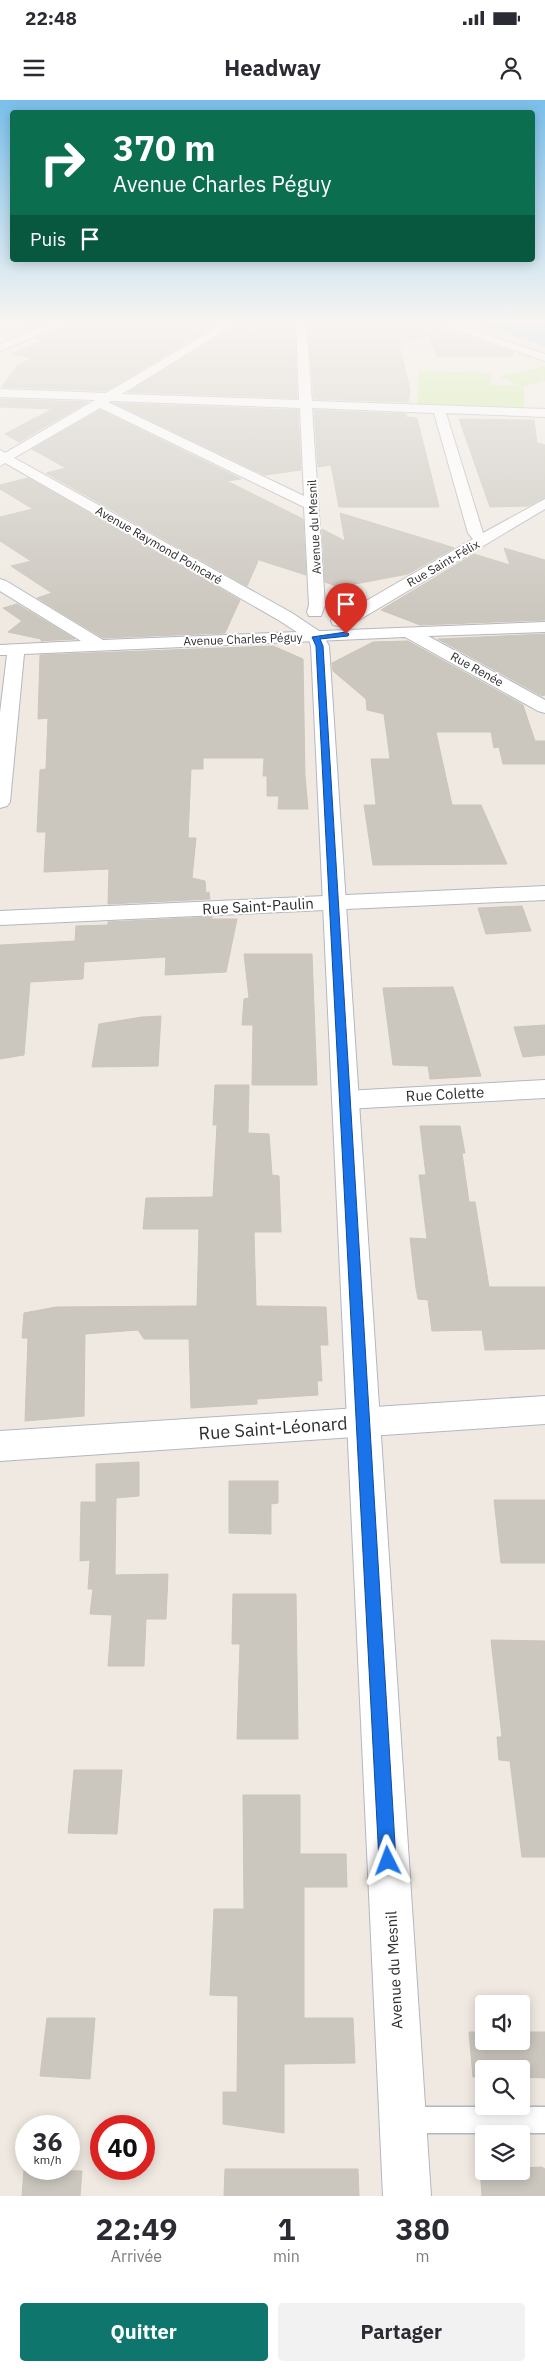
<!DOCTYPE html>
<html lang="fr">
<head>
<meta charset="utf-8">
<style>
	body { margin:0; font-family:"IBM Plex Sans",sans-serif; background:#f2f2f3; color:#2b2b33; height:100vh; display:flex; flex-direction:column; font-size:19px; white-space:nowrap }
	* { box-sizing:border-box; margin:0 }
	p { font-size:16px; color:#7c7c81 }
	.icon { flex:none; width:28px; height:28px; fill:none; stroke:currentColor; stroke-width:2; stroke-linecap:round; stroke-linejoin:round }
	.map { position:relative; height:2096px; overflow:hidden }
	.details { display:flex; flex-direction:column; background:#fff; flex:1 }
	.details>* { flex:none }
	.banner { position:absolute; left:10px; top:10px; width:525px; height:152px; border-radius:5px; box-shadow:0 2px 12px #0003; background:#0b6e4f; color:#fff; overflow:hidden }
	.buttons { position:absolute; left:475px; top:1895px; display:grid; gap:10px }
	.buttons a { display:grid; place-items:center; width:55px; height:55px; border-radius:5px; background:#fff; box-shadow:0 2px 12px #0003; font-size:25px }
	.speed { position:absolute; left:15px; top:2015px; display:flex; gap:10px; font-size:25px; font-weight:700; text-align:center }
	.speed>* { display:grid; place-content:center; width:65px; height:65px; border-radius:50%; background:#fff; box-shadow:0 2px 12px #0003; line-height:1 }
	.speed small { font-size:12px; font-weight:400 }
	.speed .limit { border:8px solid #d22; background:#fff; color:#111 }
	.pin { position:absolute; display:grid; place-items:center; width:42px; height:42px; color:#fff; margin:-51px -21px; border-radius:50% 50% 50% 0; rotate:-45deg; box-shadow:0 0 5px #0007 }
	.pin .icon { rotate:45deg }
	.me { position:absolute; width:55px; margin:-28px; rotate:357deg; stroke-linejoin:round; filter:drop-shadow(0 0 4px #0008) }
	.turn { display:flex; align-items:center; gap:18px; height:105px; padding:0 20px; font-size:22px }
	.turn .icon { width:65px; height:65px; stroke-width:2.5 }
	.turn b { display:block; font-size:35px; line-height:42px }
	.then { display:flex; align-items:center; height:48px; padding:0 20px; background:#0003; gap:10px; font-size:19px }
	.eta { display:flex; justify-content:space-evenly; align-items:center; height:85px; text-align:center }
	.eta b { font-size:30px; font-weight:800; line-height:35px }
	.action { display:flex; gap:10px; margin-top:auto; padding:10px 20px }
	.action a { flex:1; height:58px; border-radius:5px; background:#0f766e; color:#fff; font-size:20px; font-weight:800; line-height:58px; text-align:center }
	.action a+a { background:#f2f2f3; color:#2b2b33 }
	.status { display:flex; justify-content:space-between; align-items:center; height:35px; padding:0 25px; background:#fff; direction:ltr }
	.status svg { height:14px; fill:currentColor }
	header { display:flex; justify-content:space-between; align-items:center; height:65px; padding:0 20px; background:#fff; font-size:22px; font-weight:800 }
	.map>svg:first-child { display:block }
	.pitch { fill:#c9ec9a }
	.water { fill:#75cff0 }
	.building { fill:#cbc7bf; stroke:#cbc5ba }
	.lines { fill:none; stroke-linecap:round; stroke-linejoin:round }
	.service-casing { stroke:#b4b7c1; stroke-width:3 }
	.minor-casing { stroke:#b4b7c1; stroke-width:2 }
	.tertiary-casing { stroke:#b4b7c1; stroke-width:2 }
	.service { fill:#fff; fill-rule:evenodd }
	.minor { fill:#fff; fill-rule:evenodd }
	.tertiary { fill:#fff; fill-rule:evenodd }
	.route { fill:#1a73e8; stroke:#114b97 }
	.labels { text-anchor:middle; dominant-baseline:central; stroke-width:4; stroke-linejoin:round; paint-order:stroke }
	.far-street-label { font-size:12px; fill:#2e2e2e; stroke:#fff }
	.street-label { font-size:15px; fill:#2e2e2e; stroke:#fff }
	.near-street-label { font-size:18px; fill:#2e2e2e; stroke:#fff }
</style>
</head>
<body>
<div class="status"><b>22:48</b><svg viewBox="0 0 49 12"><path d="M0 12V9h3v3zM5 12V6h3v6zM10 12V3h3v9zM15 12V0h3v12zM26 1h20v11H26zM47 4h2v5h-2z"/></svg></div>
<header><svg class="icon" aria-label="menu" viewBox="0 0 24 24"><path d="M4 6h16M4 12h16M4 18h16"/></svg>Headway<svg class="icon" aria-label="person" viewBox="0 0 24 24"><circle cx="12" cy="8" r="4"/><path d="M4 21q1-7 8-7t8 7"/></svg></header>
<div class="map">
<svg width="545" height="2096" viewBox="0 0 545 2096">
	<rect width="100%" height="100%" fill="#efe9e1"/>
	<path class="pitch" d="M545 266V281L524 286V308L417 304 419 271 490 273 491 285 521 286 500 277Z"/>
	<path class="water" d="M476 222H545V246Z"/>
	<g class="building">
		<path d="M25 222H50L24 232Z"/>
		<path d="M72 222H222L106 291 2 287 17 266 32 258 11 254 45 240 36 238Z"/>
		<path d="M241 222H294L297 298 128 292Z"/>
		<path d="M308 222H431L449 230H447L513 252 512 257H437L429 235 399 244 410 290 408 302 314 299Z"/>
		<path d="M0 299 88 302 19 342 5 334 52 309 0 307Z"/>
		<path d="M114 303 298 310 301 370 265 375Z"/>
		<path d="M100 310 241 379 227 381 303 419 306 475 256 459 258 461 247 486 46 373 66 368 32 349Z"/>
		<path d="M314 310 406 314V317L417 318 439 407H339L331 365 318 367Z"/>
		<path d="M459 319 534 320 537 343 545 345V397L528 406 490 407Z"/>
		<path d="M28 378 240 500 225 533 103 538 37 498 52 493 11 466 31 461 0 441V417L33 409 0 389V385Z"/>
		<path d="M340 413 442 444 454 448 408 474 339 487 325 482 322 429 345 441Z"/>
		<path d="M504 448 545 460V520L420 525 381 510 474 454 510 465Z"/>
		<path d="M17 504 75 539 41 541V539L8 532 22 521 3 508Z"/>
		<path d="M545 534V595L542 596 438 539Z"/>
		<path d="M408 541 523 605 535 641H545V664H503L499 647 494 648 491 632H436L452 705H481L507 764 373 765 364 705H376L371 659H390L384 614 367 610 366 599 333 571 332 563 373 542Z"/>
		<path d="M273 546 303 559 305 676 308 709H278L279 696H267V676H263L264 658H203V669H191L188 738H196L192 778 205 781 206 793 209 792 210 799 108 804 109 769 44 772 46 732H37L40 670 46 669 48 618 38 619 40 555Z"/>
		<path d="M522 806 531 831 486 834 478 808Z"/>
		<path d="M212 817V819H237L226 872 165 875 166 857 84 862 83 879 30 882 24 955 0 959V845L75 841 76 826 108 825V822Z"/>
		<path d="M244 854H312L317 985H252L253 925H242L244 899 249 898Z"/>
		<path d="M453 887 481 976 430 979 428 966 393 965 383 888Z"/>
		<path d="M161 916 158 966 92 967 99 924 142 917Z"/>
		<path d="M545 925V955L523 957 514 927Z"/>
		<path d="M215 985H249L248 1033 269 1034 272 1075 279 1076 281 1132H254L256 1206 326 1207 328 1245H320L322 1281H317L318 1295 257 1299V1304L191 1308 189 1239H144L138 1230 85 1234 84 1316 25 1321 28 1238H22L24 1213 56 1207 197 1206 199 1129H143L146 1098 213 1097 217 1025H213Z"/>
		<path d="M420 1026H460L465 1053H462L469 1102H475L489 1187H545V1249L485 1250 482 1230 432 1231 428 1200 418 1199 416 1188 410 1138 427 1139 419 1075H426Z"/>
		<path d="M139 1362V1396L116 1398 115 1475 168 1474 166 1519H146L144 1566H108L112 1515 90 1514 93 1489H88L90 1460 80 1461 81 1402H96V1364Z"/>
		<path d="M229 1381H278V1403L271 1404V1434L229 1433Z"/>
		<path d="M494 1400H545V1463H501Z"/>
		<path d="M233 1494H296L298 1639H237L240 1544H232Z"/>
		<path d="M491 1540 545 1541V1757H522L510 1661 499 1660 497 1637H502Z"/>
		<path d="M74 1670H122L117 1734 68 1733Z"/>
		<path d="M243 1695H300V1754H346L347 1787H304V1918H353L355 1963 284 1964V2033L223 2024V1992H237L238 1896 210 1895 214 1809H244Z"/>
		<path d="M47 1918H95L90 1979 40 1976Z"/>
		<path d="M469 1932H484V1941H521V1932H545V1978L521 1977V1969H484V1977H473Z"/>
		<path d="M542 2067 545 2069V2096H482L480 2069H484V2071H521V2068Z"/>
		<path d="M225 2069H358L359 2096H224Z"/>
		<path d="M24 2070 82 2071 80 2096H22Z"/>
	</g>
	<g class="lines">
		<g class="service-casing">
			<path id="service" d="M407 2007H545V2033H407L398 2029 394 2020 398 2011Z"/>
		</g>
		<g class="minor-casing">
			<g id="minor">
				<path d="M55 222H70L0 251V244Z"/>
				<path d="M226 222H239L122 294 299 300 296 222H306L312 301 545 309V317L446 313 483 433 545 399V409L359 520 339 526 333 525 331 521 333 517 347 512 473 439 468 433 434 313 312 308 325 505 321 516H309L307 512 309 505 304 407 100 308 0 366V356L95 300 0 297V289L106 293ZM111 301 300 308 304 396 108 302Z"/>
				<path d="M433 222H449L545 254V261Z"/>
				<path d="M0 479 6 481 103 540 545 522V532L428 536 545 600V613L538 611 405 537 24 554 10 702 7 706 0 708V613L7 555H0V545L81 541 0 491Z"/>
				<path d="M545 786V800L0 825V811Z"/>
				<path d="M545 980V998L345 1009 336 1007 332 1000 336 993 345 991Z"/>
				<path d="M545 1296V1324L0 1361V1331Z"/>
			</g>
		</g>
		<g class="tertiary-casing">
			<path id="tertiary" d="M0 350 292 513 322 533 329 546 431 2096H383L311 546 309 540 280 521 0 360Z"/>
		</g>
		<use href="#service" class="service"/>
		<use href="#minor" class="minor"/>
		<use href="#tertiary" class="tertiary"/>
	</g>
	<linearGradient id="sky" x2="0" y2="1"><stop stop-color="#7abfeb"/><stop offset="0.43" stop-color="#f8f5f2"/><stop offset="1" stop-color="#f8f5f2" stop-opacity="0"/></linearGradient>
	<rect width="545" height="516" fill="url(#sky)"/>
	<path class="route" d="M346 532 349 534 348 536 320 539 323 546 396 1761 394 1767 388 1770 381 1767 379 1761 316 546 312 537Z"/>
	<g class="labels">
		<g class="far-street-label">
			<text transform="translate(314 427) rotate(-93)">Avenue du Mesnil</text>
			<text transform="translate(159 445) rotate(30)">Avenue Raymond Poincaré</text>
			<text transform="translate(443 463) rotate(-30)">Rue Saint-Félix</text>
			<text transform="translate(243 539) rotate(-2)">Avenue Charles Péguy</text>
			<text transform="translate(477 569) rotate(29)">Rue Renée</text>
		</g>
		<g class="street-label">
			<text transform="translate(258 806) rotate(-3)">Rue Saint-Paulin</text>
			<text transform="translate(445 994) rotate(-3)">Rue Colette</text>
			<text transform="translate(394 1870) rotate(-93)">Avenue du Mesnil</text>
		</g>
		<g class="near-street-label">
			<text transform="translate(273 1328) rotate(-4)">Rue Saint-Léonard</text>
		</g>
	</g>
</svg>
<div class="buttons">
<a><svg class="icon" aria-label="sound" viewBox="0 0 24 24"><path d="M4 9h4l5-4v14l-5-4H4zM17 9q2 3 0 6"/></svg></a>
<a><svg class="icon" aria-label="search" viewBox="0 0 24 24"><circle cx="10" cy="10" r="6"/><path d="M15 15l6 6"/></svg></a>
<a><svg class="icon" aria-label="layers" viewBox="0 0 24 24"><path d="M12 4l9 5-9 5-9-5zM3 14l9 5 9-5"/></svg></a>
</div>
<div class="speed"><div>36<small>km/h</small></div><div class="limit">40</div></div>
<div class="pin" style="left:346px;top:534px;background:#d93025"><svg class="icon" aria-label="arrive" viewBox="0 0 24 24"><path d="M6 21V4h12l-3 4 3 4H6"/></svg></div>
<svg class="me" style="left:388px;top:1761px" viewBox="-20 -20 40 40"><path d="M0-17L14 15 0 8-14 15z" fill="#1a73e8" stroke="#fff" stroke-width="4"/></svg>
<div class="banner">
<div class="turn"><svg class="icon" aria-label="right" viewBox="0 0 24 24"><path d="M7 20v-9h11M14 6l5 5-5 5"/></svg><div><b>370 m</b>Avenue Charles Péguy</div></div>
<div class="then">Puis<svg class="icon" aria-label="arrive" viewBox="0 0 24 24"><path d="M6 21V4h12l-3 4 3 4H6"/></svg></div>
</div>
</div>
<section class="details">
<div class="eta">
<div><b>22:49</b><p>Arrivée</p></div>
<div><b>1</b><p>min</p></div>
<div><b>380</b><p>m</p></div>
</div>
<div class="action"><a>Quitter</a><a>Partager</a></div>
</section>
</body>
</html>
